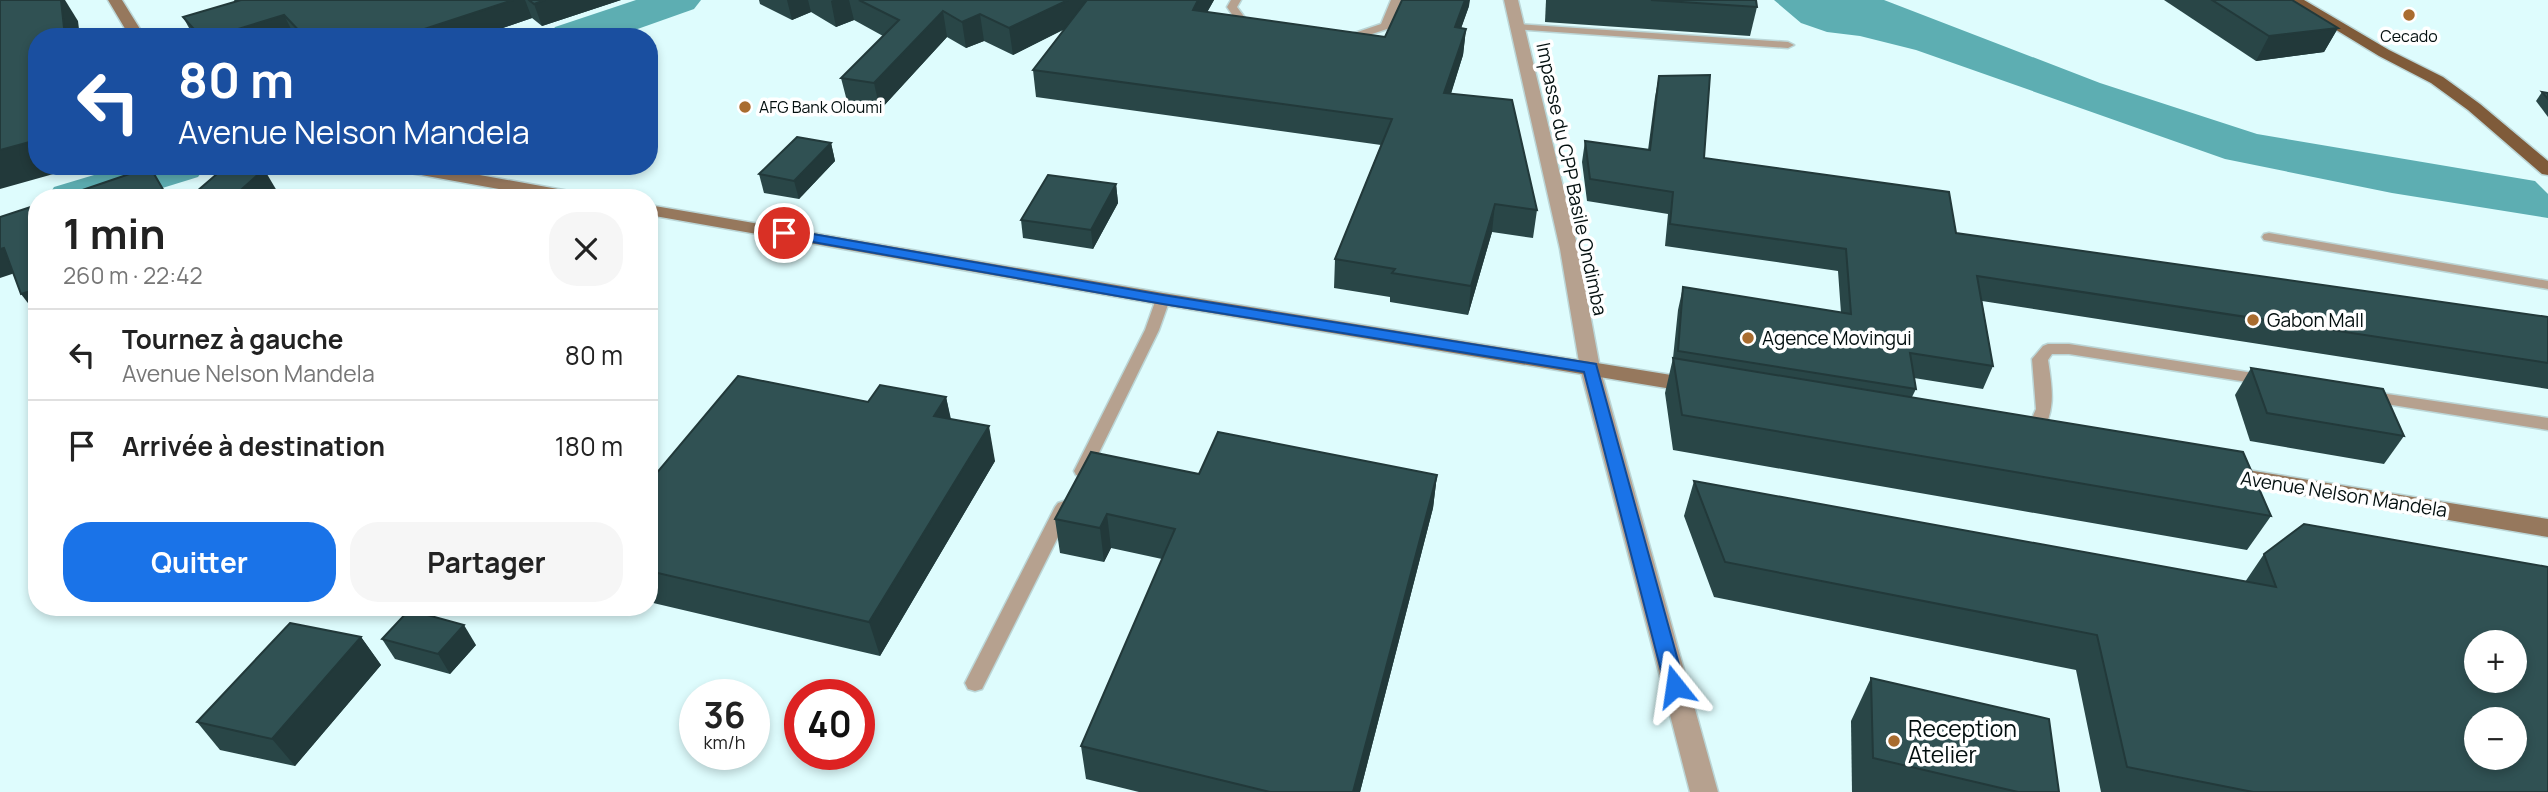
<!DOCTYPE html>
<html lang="fr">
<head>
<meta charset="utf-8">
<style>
	body { margin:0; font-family:Manrope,sans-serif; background:#f6f6f6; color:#222; height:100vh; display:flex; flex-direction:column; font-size:26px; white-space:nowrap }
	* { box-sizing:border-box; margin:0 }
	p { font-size:23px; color:#767676 }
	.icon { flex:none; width:38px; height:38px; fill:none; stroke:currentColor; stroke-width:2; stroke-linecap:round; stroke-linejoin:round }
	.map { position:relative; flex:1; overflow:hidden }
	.side { position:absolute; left:28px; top:189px; width:630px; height:427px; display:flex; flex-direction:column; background:#fff; border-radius:28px; box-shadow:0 4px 10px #0003 }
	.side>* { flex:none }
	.banner { position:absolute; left:28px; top:28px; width:630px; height:147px; border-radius:28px; box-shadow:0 4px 10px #0003; background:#1a4fa0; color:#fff; overflow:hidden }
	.controls { position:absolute; left:2464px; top:630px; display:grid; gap:14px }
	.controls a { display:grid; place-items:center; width:63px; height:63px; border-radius:50%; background:#fff; box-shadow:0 4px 10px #0003; font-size:35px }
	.speed { position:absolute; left:679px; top:679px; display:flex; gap:14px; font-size:35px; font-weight:700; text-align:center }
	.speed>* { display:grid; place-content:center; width:91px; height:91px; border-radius:50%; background:#fff; box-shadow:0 4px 10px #0003; line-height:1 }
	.speed small { font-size:18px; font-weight:400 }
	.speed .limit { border:10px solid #d22; background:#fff; color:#111 }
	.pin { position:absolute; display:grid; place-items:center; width:60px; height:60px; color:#fff; margin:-30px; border:4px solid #fff; border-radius:50%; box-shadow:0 2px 7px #0007 }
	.me { position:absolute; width:77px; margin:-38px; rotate:345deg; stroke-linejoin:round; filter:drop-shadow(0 0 5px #0008) }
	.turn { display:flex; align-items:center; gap:24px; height:147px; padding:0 35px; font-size:32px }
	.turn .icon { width:91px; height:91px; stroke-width:2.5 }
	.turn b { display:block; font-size:49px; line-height:60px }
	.round { display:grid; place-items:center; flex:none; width:74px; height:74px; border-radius:28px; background:#f6f6f6 }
	.headline { display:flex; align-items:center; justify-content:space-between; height:119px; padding:0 35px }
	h1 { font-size:42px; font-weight:700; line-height:52px }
	.button { display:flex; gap:14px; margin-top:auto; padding:14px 35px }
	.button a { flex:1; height:80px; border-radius:28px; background:#1a73e8; color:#fff; font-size:28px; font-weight:700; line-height:80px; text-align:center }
	.button a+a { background:#f6f6f6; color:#222 }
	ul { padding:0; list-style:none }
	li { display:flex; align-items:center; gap:21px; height:91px; padding:0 35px; border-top:2px solid #e0e0e0 }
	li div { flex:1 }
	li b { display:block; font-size:26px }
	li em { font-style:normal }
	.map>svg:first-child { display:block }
	.water { fill:#5daeb2 }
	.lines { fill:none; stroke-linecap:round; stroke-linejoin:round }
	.river { fill:#5daeb2; fill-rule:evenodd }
	.service-casing { stroke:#bbd6d7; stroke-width:3 }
	.minor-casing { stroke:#bbd6d7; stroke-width:3 }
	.tertiary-casing { stroke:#bbd6d7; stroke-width:3 }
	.secondary-casing { stroke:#bbd6d7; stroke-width:3 }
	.primary-casing { stroke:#bbd6d7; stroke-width:3 }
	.service { fill:#b6a18f; fill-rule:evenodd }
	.minor { fill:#b6a18f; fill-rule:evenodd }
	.tertiary { fill:#b6a18f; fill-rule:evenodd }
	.secondary { fill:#96785d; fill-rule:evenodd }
	.primary { fill:#7f5b3a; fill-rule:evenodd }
	.wall { fill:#294647 }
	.shaded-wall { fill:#22393a }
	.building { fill:#305153; stroke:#22393a; stroke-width:2; fill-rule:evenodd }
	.route { fill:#1a73e8; stroke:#114b97; stroke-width:2 }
	.poi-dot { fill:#a96c2f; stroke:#fff; stroke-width:2.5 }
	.labels { text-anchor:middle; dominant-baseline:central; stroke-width:7; stroke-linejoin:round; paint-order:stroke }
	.far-poi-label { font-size:16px; fill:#030f0f; stroke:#fff }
	.street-label { font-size:19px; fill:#030f0f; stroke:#fff }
	.poi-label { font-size:19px; fill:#030f0f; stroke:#fff; text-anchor:start }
	.near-poi-label { font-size:23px; fill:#030f0f; stroke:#fff; text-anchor:start }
</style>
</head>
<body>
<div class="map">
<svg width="2548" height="792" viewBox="0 0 2548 792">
	<rect width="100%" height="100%" fill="#defcfd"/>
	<path class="water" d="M1774 0H1884L2100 83 2257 134 2535 181 2548 194V218L2392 193 2225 159 1916 50 1860 36 1827 32 1801 23Z"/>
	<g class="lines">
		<g class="river">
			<path d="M636 0H701L694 9 615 37H549L555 27Z"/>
			<path d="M124 166H206L198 177 130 198H47L54 187Z"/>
		</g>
		<g class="service-casing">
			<g id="service">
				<path d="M1231 0H1241L1237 7 1251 26 1257 28V32L1243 31 1227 7Z"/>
				<path d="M1391 0H1401L1390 28 1345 43H1337V39L1381 24Z"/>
				<path d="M1517 24 1788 42 1794 45 1788 48 1513 29 1511 27Z"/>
				<path d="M2269 233 2548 281V289L2264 240 2262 237 2264 234Z"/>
				<path d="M1163 295 1170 299 1159 330 1090 471 1088 475H1076L1074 471 1145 330 1156 299Z"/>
				<path d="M2048 344H2069L2266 375 2274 380 2266 385 2069 354H2052L2048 360C2053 393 2056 411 2038 441L2032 443 2024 437 2036 409 2032 359 2043 346Z"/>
				<path d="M2367 391 2548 418V430L2361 400 2359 396 2361 392Z"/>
				<path d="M1064 501 1070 503 1073 507 982 689 975 691 968 689 965 683 968 677 1055 507 1058 503Z"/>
			</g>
		</g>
		<g class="minor-casing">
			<path id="minor" d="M1504 0H1518L1578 249 1600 368 1597 373H1583L1580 368 1560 249Z"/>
		</g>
		<g class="tertiary-casing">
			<path id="tertiary" d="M1590 361 1597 363 1600 368 1718 792H1690L1580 368 1583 363Z"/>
		</g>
		<g class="secondary-casing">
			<g id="secondary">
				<path d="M108 0H122L145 37H130Z"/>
				<path d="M391 166H430L580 193 589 198H549L399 171Z"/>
				<path d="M649 205 1163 293 1696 379 1703 381 1706 386 1703 391 1696 393 1163 305 649 215Z"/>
				<path d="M2229 467 2548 519V537L2221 481 2218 475 2221 469Z"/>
			</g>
		</g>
		<g class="primary-casing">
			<path id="primary" d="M2287 0H2304L2389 50 2443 77 2480 104 2548 161V175L2542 174 2468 110 2431 83 2379 56Z"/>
		</g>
		<use href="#service" class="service"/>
		<use href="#minor" class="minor"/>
		<use href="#tertiary" class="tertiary"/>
		<use href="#secondary" class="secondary"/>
		<use href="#primary" class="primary"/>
	</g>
	<g class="wall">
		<path d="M234 0H621L542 26 532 18 477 37H201L235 2Z"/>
		<path d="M759 0H1214L1207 12 1385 37 1469 6 1461 28 1466 29 1463 55 1451 94 1537 210 1533 238 1492 232 1468 315 1390 302V297L1334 288 1335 259 1381 145 1036 97 1033 70 1064 29 1013 55 984 41 966 48 947 37 880 110 848 105 841 78 883 36 854 20 836 27 811 12 792 20 760 4Z"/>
		<path d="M1546 0H1756L1757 7 1750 36 1545 22Z"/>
		<path d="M2164 0H2292L2338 28 2324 52 2256 61Z"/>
		<path d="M183 17 201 37H194Z"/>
		<path d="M1659 76 1704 158 1956 233 2548 317V389L1982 301 1993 366 1983 389 1914 378 1916 389 1912 397 2271 516 2247 550 1673 450 1665 393 1673 358 1678 310 1683 287 1841 313 1838 271 1665 246 1668 214 1587 201 1582 162 1585 141 1648 150 1655 97Z"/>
		<path d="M2542 92 2548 93V117L2536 101Z"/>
		<path d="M831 143 835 161 799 199 764 193 759 174Z"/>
		<path d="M1116 184 1118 203 1093 249 1023 238 1021 220Z"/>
		<path d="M2251 368 2404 436 2384 464 2250 441 2235 395Z"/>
		<path d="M946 397 951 419 995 461 880 656 649 602V482L868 402Z"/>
		<path d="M1199 474 1437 475 1433 508 1360 792H1139L1086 779 1081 746 1162 559 1111 548 1104 562 1060 553 1055 519Z"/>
		<path d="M1694 481 2245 582 2264 554 2548 792H2101L2076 670 1714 597 1684 516Z"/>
		<path d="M361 637 381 665 295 766 220 750 197 722Z"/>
		<path d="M382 639 476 645 450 674 395 659Z"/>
		<path d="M1871 678 2059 792H1852L1851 721Z"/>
	</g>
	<g class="shaded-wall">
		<path d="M61 0H65L78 21 80 37H65Z"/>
		<path d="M513 0H525L532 18 477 37H400Z"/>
		<path d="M545 0H621L542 26 534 4Z"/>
		<path d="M787 0H808L811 12 792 20Z"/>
		<path d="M833 0H849L854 20 836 27 831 1Z"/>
		<path d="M1068 0H1098L1099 12 1013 55 1009 28Z"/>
		<path d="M1198 0H1214L1194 36 1193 10Z"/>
		<path d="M1465 0H1470L1469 6 1452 54 1455 27Z"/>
		<path d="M943 11 947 37 880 110 874 83Z"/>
		<path d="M980 14 984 41 966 48 962 22Z"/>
		<path d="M284 15 295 37H212Z"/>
		<path d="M2338 28 2324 52 2256 61 2269 36Z"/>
		<path d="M1466 29 1463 55 1442 121 1444 93Z"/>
		<path d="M37 140V166H82L0 189V150Z"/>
		<path d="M831 143 835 161 799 199 794 181Z"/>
		<path d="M264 169 277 191 270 198H232Z"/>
		<path d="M1116 184 1118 203 1093 249 1091 230Z"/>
		<path d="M1495 204 1492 232 1468 315 1471 286Z"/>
		<path d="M4 248 21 271 0 278V249Z"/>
		<path d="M37 289V315L21 294Z"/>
		<path d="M946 397 953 432 934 416Z"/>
		<path d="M989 426 995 461 880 656 869 622Z"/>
		<path d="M1437 475 1433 508 1360 792H1353Z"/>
		<path d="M1107 514 1111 548 1104 562 1100 528Z"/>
		<path d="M464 625 476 645 450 674 438 654Z"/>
		<path d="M361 637 381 665 295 766 272 739Z"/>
	</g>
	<g class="building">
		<path d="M0 0H61L65 37H37V140L0 150Z"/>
		<path d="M241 0H513L400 37H305L284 15 212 37H201L183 17Z"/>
		<path d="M529 0H545L534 4Z"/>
		<path d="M859 0H1068L1009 28 980 14 962 22 943 11 874 83 841 78 899 20Z"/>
		<path d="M1087 0H1198L1193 10 1385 37 1402 0H1465L1455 27 1466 29 1444 93 1512 100 1537 210 1495 204 1471 286 1392 273 1395 269 1335 259 1392 119 1033 70Z"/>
		<path d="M1651 0H1756L1757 7Z"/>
		<path d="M2212 0H2292L2338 28 2269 36Z"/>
		<path d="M1710 75 1704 158 1949 192 1956 233 2548 317V363L1977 276 1993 366 1910 353 1916 389 1678 351 1683 287 1851 314 1846 249 1670 224 1673 192 1590 179 1585 141 1650 150 1659 76Z"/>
		<path d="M2542 92 2548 93V99Z"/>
		<path d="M797 137 831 143 794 181 759 174Z"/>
		<path d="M150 167 168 198H59Z"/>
		<path d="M225 167 264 169 232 198H189Z"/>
		<path d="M1048 175 1116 184 1091 230 1021 220Z"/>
		<path d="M37 205V289L21 294 4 248 0 249V217Z"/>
		<path d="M1673 358 2243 452 2271 516 1682 415Z"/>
		<path d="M2251 368 2383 389 2404 436 2267 413Z"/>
		<path d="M738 376 868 402 880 385 946 397 934 416 989 426 869 622 649 571V482Z"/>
		<path d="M1218 432 1437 475 1353 792H1270L1081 746 1175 529 1107 514 1100 528 1055 519 1091 452 1199 474Z"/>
		<path d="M1694 481 2276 587 2264 554 2304 524 2548 567V792H2253L2127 767 2097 635 1725 562ZM2476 642H2515V681H2476ZM2476 719H2515V758H2476Z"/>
		<path d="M409 610 464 625 438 654 382 639Z"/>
		<path d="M290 623 361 637 272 739 197 722Z"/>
		<path d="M1871 678 2049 719 2059 792H2018L1873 758Z"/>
	</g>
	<path class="route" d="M784 229 1163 295 1596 364 1685 686 1682 692 1675 694 1668 692 1665 686 1584 372 1163 304 779 236 777 233Z"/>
	<g class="poi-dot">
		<circle cx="2409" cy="15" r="7"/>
		<circle cx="745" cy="107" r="7"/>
		<circle cx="2253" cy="320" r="7"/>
		<circle cx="1748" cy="338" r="7"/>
		<circle cx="1894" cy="741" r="7"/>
	</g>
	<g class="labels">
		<g class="far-poi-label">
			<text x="2409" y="36">Cecado</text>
			<text x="759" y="107" text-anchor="start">AFG Bank Oloumi</text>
		</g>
		<g class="street-label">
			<text transform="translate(1572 179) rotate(78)">Impasse du CPP Basile Ondimba</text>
			<text transform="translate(2344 494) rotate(9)">Avenue Nelson Mandela</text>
		</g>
		<g class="poi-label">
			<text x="2267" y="320">Gabon Mall</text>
			<text x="1762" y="338">Agence Movingui</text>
		</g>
		<g class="near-poi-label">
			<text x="1908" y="728">Reception<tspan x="1908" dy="26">Atelier</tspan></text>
		</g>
	</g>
</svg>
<div class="controls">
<a>+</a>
<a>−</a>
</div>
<div class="speed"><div>36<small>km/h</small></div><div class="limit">40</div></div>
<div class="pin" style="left:784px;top:233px;background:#d93025"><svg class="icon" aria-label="arrive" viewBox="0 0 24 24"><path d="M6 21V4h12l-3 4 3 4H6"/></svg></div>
<svg class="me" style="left:1675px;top:686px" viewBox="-20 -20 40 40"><path d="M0-17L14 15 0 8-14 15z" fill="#1a73e8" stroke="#fff" stroke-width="4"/></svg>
<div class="banner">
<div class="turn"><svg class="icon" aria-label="left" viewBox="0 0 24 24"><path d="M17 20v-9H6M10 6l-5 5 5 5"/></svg><div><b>80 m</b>Avenue Nelson Mandela</div></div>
</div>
<section class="side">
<div class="headline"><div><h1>1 min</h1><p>260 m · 22:42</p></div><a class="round"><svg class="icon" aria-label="close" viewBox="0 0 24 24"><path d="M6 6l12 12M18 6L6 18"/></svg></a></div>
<ul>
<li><svg class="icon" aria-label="left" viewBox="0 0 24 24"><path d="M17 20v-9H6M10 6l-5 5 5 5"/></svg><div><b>Tournez à gauche</b><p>Avenue Nelson Mandela</p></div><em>80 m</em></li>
<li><svg class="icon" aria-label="arrive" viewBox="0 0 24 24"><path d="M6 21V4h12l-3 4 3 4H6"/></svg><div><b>Arrivée à destination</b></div><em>180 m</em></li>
</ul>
<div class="button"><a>Quitter</a><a>Partager</a></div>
</section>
</div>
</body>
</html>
